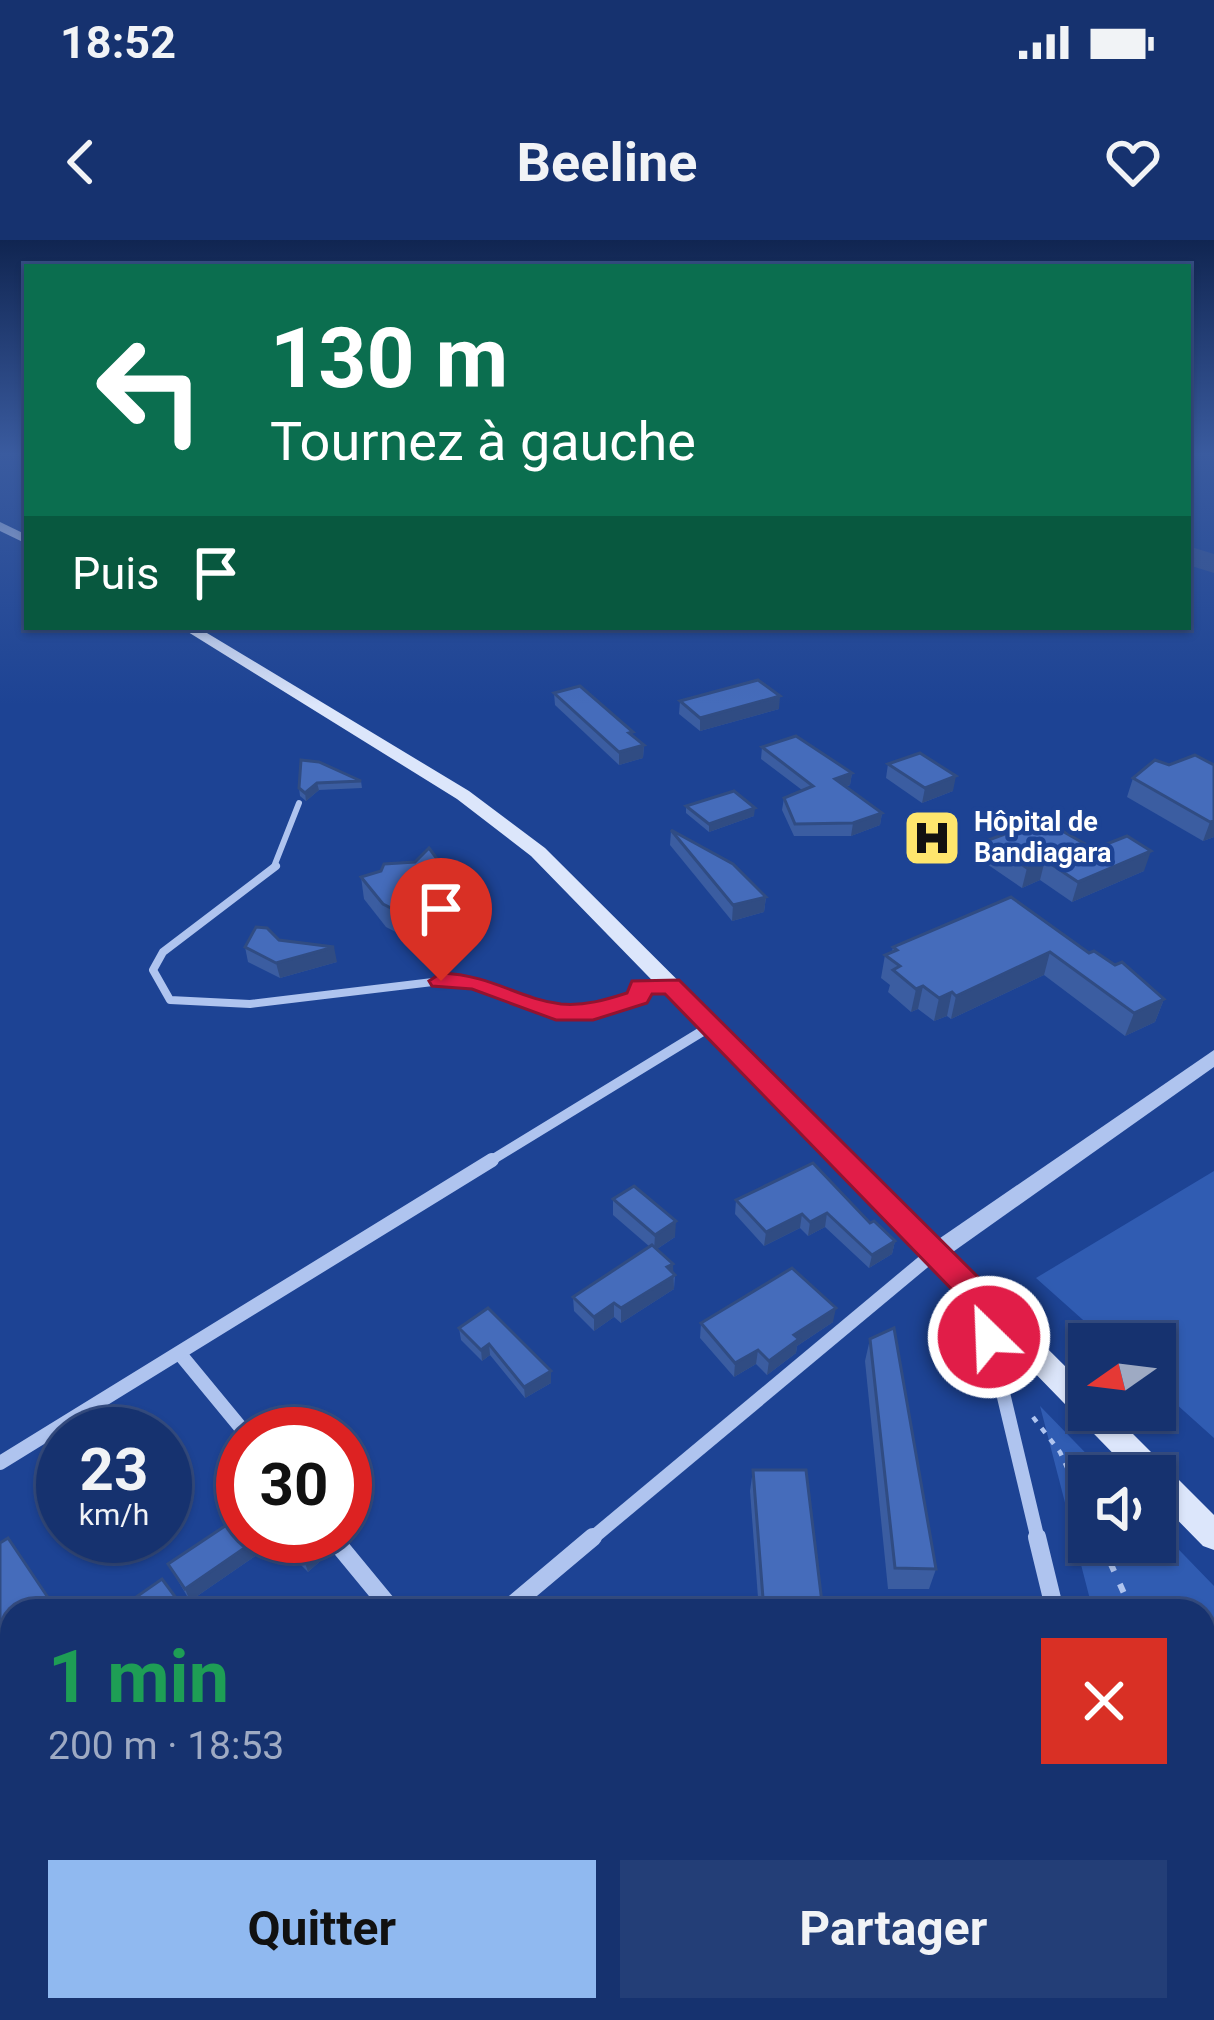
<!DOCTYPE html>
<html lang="fr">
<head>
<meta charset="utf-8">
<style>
	body { margin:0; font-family:Roboto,sans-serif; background:#233e77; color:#f1f3f6; height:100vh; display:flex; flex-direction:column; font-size:45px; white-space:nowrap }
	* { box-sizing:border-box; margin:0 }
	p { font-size:39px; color:#9eaac3 }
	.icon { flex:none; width:66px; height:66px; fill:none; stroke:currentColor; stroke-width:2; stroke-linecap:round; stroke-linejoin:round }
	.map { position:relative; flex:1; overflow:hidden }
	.sheet { position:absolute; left:0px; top:1359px; width:1215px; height:423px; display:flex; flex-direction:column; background:#16326f; border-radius:36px 36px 0 0; box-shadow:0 3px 9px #0004,0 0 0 3px #354d82 }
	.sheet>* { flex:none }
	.guide { position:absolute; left:24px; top:24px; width:1167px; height:366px; border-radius:0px; box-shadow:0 3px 9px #0004,0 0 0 3px #354d82; background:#0b6e4f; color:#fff; overflow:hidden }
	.needle { width:78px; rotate:256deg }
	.buttons { position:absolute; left:1068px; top:1083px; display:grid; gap:24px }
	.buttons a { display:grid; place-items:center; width:108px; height:108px; border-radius:0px; background:#16326f; box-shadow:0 3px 9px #0004,0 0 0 3px #354d82; font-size:60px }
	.speed { position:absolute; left:36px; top:1167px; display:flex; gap:24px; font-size:60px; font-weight:700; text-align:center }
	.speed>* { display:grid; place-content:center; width:156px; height:156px; border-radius:50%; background:#16326f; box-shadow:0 3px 9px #0004,0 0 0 3px #354d82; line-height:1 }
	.speed small { font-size:30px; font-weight:400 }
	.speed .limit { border:18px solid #d22; background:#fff; color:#111 }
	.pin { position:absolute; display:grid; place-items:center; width:102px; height:102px; color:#fff; margin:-123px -51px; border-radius:50% 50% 50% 0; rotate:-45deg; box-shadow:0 0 12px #0007 }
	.pin .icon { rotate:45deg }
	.me { position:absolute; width:132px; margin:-66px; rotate:336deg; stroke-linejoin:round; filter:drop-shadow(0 0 9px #0008) }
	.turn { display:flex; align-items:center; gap:42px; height:252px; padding:0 48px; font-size:54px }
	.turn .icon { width:156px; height:156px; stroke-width:2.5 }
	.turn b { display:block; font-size:84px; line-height:102px }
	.then { display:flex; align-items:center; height:114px; padding:0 48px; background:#0003; gap:24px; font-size:45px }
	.round { display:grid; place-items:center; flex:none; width:126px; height:126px; border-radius:0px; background:#233e77 }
	.overview { display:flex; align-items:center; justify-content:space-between; height:204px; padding:0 48px }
	h1 { font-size:72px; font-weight:700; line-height:90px; color:#1e9e55 }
	.cta { display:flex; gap:24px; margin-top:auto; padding:24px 48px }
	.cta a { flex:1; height:138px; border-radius:0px; background:#90b9f0; color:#111; font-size:48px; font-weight:700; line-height:138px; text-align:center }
	.cta a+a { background:#233e77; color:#f1f3f6 }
	.status { display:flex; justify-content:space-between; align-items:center; height:84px; padding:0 60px; background:#16326f; direction:ltr }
	.status svg { height:33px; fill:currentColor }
	header { display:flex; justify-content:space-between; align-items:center; height:156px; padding:0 48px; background:#16326f; font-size:54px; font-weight:700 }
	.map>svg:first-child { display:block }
	.green { fill:#305cb2 }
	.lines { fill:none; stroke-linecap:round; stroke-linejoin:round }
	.river { fill:#35518c; fill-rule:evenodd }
	.path-far1 { stroke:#afc4ef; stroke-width:4.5; stroke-dasharray:6 8; stroke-linecap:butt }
	.path { stroke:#afc4ef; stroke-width:6; stroke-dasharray:9 14; stroke-linecap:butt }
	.service-far1 { stroke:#afc4ef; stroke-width:6 }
	.service { stroke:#afc4ef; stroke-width:8 }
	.minor-far2 { stroke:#afc4ef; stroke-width:10 }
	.minor-far1 { stroke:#afc4ef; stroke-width:14 }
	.minor { stroke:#afc4ef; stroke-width:18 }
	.tertiary { fill:#afc4ef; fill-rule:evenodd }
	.secondary { fill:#dce6fb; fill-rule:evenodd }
	.wall { fill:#3b5da1 }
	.shaded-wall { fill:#304c83 }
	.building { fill:#456cbb; stroke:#304c83; stroke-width:3 }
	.route { fill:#e11d48; stroke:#92132f; stroke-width:3 }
	.labels { text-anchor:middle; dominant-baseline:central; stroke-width:9; stroke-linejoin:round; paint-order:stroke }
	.far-poi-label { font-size:27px; font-weight:bold; fill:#fff; stroke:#1d4394; text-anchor:start }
</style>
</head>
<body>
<div class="status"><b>18:52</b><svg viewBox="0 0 49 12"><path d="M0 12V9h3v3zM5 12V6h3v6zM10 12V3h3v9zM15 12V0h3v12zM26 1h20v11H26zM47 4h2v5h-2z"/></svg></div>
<header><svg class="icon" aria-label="back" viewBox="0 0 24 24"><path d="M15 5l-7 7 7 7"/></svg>Beeline<svg class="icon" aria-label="heart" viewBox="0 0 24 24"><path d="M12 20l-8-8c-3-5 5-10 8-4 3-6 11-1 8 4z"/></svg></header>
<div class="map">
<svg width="1214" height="1780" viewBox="0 0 1214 1780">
	<rect width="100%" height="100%" fill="#1d4394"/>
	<g class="green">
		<path d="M1214 931V1198L1155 1145V1104H1110L1036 1038Z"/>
		<path d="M1040 1166 1108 1236H1089V1302H1155V1285L1214 1346V1780H1200L1198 1770H1203V1371H1093Z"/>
	</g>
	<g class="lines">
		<path class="river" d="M1188 306 1214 314V333L1188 325Z"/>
		<path class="path-far1" d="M1033 1177 1060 1212 1089 1276"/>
		<g class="path">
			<path d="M1101 1302 1132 1371"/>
			<path d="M1203 1426 1214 1419"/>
			<path d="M1203 1464 1214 1468"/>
			<path d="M1203 1617 1214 1634"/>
		</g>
		<path class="service-far1" d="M273 629 299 563"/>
		<path class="service" d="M276 626 163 712 153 730 170 760 250 764 441 741 475 742 556 772H593L639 757 641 746H665"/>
		<path class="minor-far2" d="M487 923 711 786"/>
		<g class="minor-far1">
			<path d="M983 1069 1038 1300"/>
			<path d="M180 1114 246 1194"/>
			<path d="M0 1223 492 920"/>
			<path d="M331 1296 334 1300"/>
			<path d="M590 1300 934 1013"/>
		</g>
		<g class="minor">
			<path d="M332 1297 393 1371"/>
			<path d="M1037 1297 1055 1371"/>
			<path d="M505 1371 593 1297"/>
			<path d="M1151 1770 1154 1780"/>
			<path d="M13 1780 25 1770"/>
		</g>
		<path class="tertiary" d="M1214 810V827L943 1019H927L924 1013 927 1007Z"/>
		<g class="secondary">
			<path d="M0 282 27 295V304L0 291Z"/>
			<path d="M180 387H197L469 551 545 608 1089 1150V1170H1109L1214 1275V1310L1203 1306 1155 1257V1236H1135L531 616 457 559Z"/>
		</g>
	</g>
	<g class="wall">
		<path d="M554 453 644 505 643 518 619 525 555 465Z"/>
		<path d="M680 461 779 469 700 491 679 474Z"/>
		<path d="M762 507 852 533 850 545 846 547 882 573 880 585 851 596H794L782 570 784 558 802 550 761 519Z"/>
		<path d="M301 520 361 541 362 548 319 550 306 561 300 556 299 548Z"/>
		<path d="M888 524 953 551 922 563 886 538Z"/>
		<path d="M1169 525H1214V597L1203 601 1127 557 1133 538Z"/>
		<path d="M686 566 754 576 709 592 686 573Z"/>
		<path d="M671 590 766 657 764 672 732 681 670 605Z"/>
		<path d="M986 601 1094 609 1144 631 1072 662 1040 640 1022 648 981 620Z"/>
		<path d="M361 637 462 672V686L451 708 437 713 386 687 364 659Z"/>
		<path d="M279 700 337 722 280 738 248 722 245 707Z"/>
		<path d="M893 707 1089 713 1164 759 1155 782 1125 796 1044 735 951 779 947 776 934 781 918 769 911 772 888 752 890 745 881 738 885 715 892 712Z"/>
		<path d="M813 923 870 983 895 1001 892 1014 869 1028 825 987 808 996 800 988 764 1006 735 974 736 960Z"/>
		<path d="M613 959 675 997 657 1009 675 1035 674 1049 621 1083 614 1077 594 1091 574 1071 573 1057 650 1007 613 975Z"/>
		<path d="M488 1068 551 1143 525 1158 490 1115 482 1121 461 1100 459 1088Z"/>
		<path d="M833 1082 797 1106 796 1113 767 1135 756 1124 734 1137 700 1098 701 1083Z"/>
		<path d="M870 1099 936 1329 929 1349H888L865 1121Z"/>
		<path d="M753 1230 823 1371H759L750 1251Z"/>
		<path d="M243 1296H318L328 1314 308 1332 277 1301 190 1361 168 1324Z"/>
		<path d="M986 1770H1079L1081 1780H988Z"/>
	</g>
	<g class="shaded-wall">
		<path d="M780 456 779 469 700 491V478Z"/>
		<path d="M644 505 643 518 619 525V512Z"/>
		<path d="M852 533 850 545 833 551 835 539Z"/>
		<path d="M956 536 953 551 922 563 925 548Z"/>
		<path d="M317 543 319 550 306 561 305 553Z"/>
		<path d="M755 568 754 576 709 592V584Z"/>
		<path d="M882 573 880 585 851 596 853 583Z"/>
		<path d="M1214 581V597L1203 601 1210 582Z"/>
		<path d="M1151 611 1144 631 1072 662 1078 642Z"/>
		<path d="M1045 620 1040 640 1022 648 1027 628Z"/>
		<path d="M460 650 462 686 451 708 437 713 435 690Z"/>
		<path d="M766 657 764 672 732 681 733 665Z"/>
		<path d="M334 707 337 722 280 738 276 723Z"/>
		<path d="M1050 712 1044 735 951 779 956 756Z"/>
		<path d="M923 746 918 769 911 772 916 749Z"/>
		<path d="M952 752 947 776 934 781 939 758Z"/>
		<path d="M1164 759 1155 782 1125 796 1134 773Z"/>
		<path d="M827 973 825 987 808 996 810 982Z"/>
		<path d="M802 974 800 988 764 1006 766 992Z"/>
		<path d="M676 981 675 997 654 1011 655 995Z"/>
		<path d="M895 1001 892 1014 869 1028 872 1015Z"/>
		<path d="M673 1024 674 1049 621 1083V1068Z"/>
		<path d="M614 1063V1077L594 1091V1077Z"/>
		<path d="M836 1068 833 1082 797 1106 796 1113 767 1135 769 1121 794 1095Z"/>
		<path d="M489 1104 490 1115 482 1121 481 1110Z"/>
		<path d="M758 1110 756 1124 734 1137 735 1123Z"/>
		<path d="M551 1131V1143L525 1158 524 1147Z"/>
		<path d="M262 1296H276L277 1301 190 1361 185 1349Z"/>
		<path d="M325 1302 328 1314 308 1332 304 1320Z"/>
		<path d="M10 1376 12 1380V1395L7 1400 0 1391V1384Z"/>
		<path d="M12 1516V1535L0 1545V1525Z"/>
		<path d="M236 1770H252L242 1780H236L231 1774Z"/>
	</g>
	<g class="building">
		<path d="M758 440 780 456 700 478 680 461Z"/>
		<path d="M580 446 633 492 629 493 644 505 619 512 554 453Z"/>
		<path d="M796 496 852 533 835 539 882 573 853 583 795 584 784 558 813 546 762 507Z"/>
		<path d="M920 513 956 536 925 548 888 524Z"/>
		<path d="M1195 515 1214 525V581L1210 582 1133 538 1155 520 1169 525Z"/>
		<path d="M301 520 319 522 361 541 317 543 305 553 299 548Z"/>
		<path d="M734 551 755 568 709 584 686 566Z"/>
		<path d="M1043 580 1094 609 1127 596 1151 611 1078 642 1045 620 1027 628 986 601Z"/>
		<path d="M671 590 733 624 766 657 733 665Z"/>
		<path d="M429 608 460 650V664L448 686 435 690 383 664 361 637 381 631 384 624 415 622Z"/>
		<path d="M1011 657 1089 713 1094 711 1115 725 1122 722 1164 759 1134 773 1050 712 956 756 952 752 939 758 923 746 916 749 893 730 900 726 885 715 897 710 893 707Z"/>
		<path d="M256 687 267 688 279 700 334 707 276 723 245 707Z"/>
		<path d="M813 923 870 983 874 981 895 1001 872 1015 827 973 810 982 802 974 766 992 736 960Z"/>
		<path d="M634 946 676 981 655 995 613 959Z"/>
		<path d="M652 1005 673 1024 667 1027 675 1035 621 1068 614 1063 594 1077 573 1057Z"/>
		<path d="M792 1028 836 1068 794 1095 799 1099 769 1121 758 1110 735 1123 701 1083Z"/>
		<path d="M488 1068 551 1131 524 1147 489 1104 481 1110 459 1088Z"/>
		<path d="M894 1088 936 1329 895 1328 870 1099Z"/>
		<path d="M753 1230H806L823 1371H764Z"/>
		<path d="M243 1274V1296H262L185 1349 168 1324Z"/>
		<path d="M280 1296H318L325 1302 304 1320Z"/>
		<path d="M8 1298 57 1371H12V1379L10 1376 0 1384V1303Z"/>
		<path d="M162 1339 182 1366 175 1371H116Z"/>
		<path d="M12 1415V1516L0 1525V1427Z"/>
		<path d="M338 1770H350L355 1780H325Z"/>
		<path d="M536 1770H620V1780H535Z"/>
		<path d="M1004 1770H1079L1081 1780H1005Z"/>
	</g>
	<linearGradient id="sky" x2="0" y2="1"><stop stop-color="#102551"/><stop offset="0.46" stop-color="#3a5b9f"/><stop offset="1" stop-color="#3a5b9f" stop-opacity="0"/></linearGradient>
	<rect width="1214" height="465" fill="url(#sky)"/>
	<path class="route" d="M441 733C492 735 519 759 561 764 585 766 605 760 627 753L632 741 679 740 991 1050 1005 1097 1000 1106 989 1110 978 1106 966 1064 665 754H652L647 763 593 780H556L472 749 432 746 429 741Z"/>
	<defs>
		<g id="hospital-square" transform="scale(3)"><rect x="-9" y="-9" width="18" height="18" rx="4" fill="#fee66d" stroke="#1d4394"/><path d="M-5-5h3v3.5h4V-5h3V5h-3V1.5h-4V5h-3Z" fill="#111"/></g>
	</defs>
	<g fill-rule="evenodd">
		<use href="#hospital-square" x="932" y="598"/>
	</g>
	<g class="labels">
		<g class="far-poi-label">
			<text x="974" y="582">Hôpital de<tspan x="974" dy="31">Bandiagara</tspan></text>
		</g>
	</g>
</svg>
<div class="buttons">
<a><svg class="needle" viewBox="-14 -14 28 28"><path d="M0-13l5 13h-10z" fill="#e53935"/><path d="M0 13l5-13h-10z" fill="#9eaac3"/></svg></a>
<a><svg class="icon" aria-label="sound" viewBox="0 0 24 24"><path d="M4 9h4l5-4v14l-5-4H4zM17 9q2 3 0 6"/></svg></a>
</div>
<div class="speed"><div>23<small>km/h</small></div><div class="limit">30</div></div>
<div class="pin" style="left:441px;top:741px;background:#d93025"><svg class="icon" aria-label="arrive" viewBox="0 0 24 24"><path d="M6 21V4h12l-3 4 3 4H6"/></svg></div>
<svg class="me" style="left:989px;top:1097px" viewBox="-20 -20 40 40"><circle r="17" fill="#e11d48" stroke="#fff" stroke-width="3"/><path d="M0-11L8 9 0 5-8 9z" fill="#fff"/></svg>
<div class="guide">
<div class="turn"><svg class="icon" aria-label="left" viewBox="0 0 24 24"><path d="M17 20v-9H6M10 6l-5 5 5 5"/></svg><div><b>130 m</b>Tournez à gauche</div></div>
<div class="then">Puis<svg class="icon" aria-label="arrive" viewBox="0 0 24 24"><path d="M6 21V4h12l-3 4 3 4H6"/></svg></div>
</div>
<section class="sheet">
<div class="overview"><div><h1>1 min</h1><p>200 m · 18:53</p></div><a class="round" style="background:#d93025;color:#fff"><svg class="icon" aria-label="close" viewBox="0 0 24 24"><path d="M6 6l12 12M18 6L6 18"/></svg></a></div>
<div class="cta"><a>Quitter</a><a>Partager</a></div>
</section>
</div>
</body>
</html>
